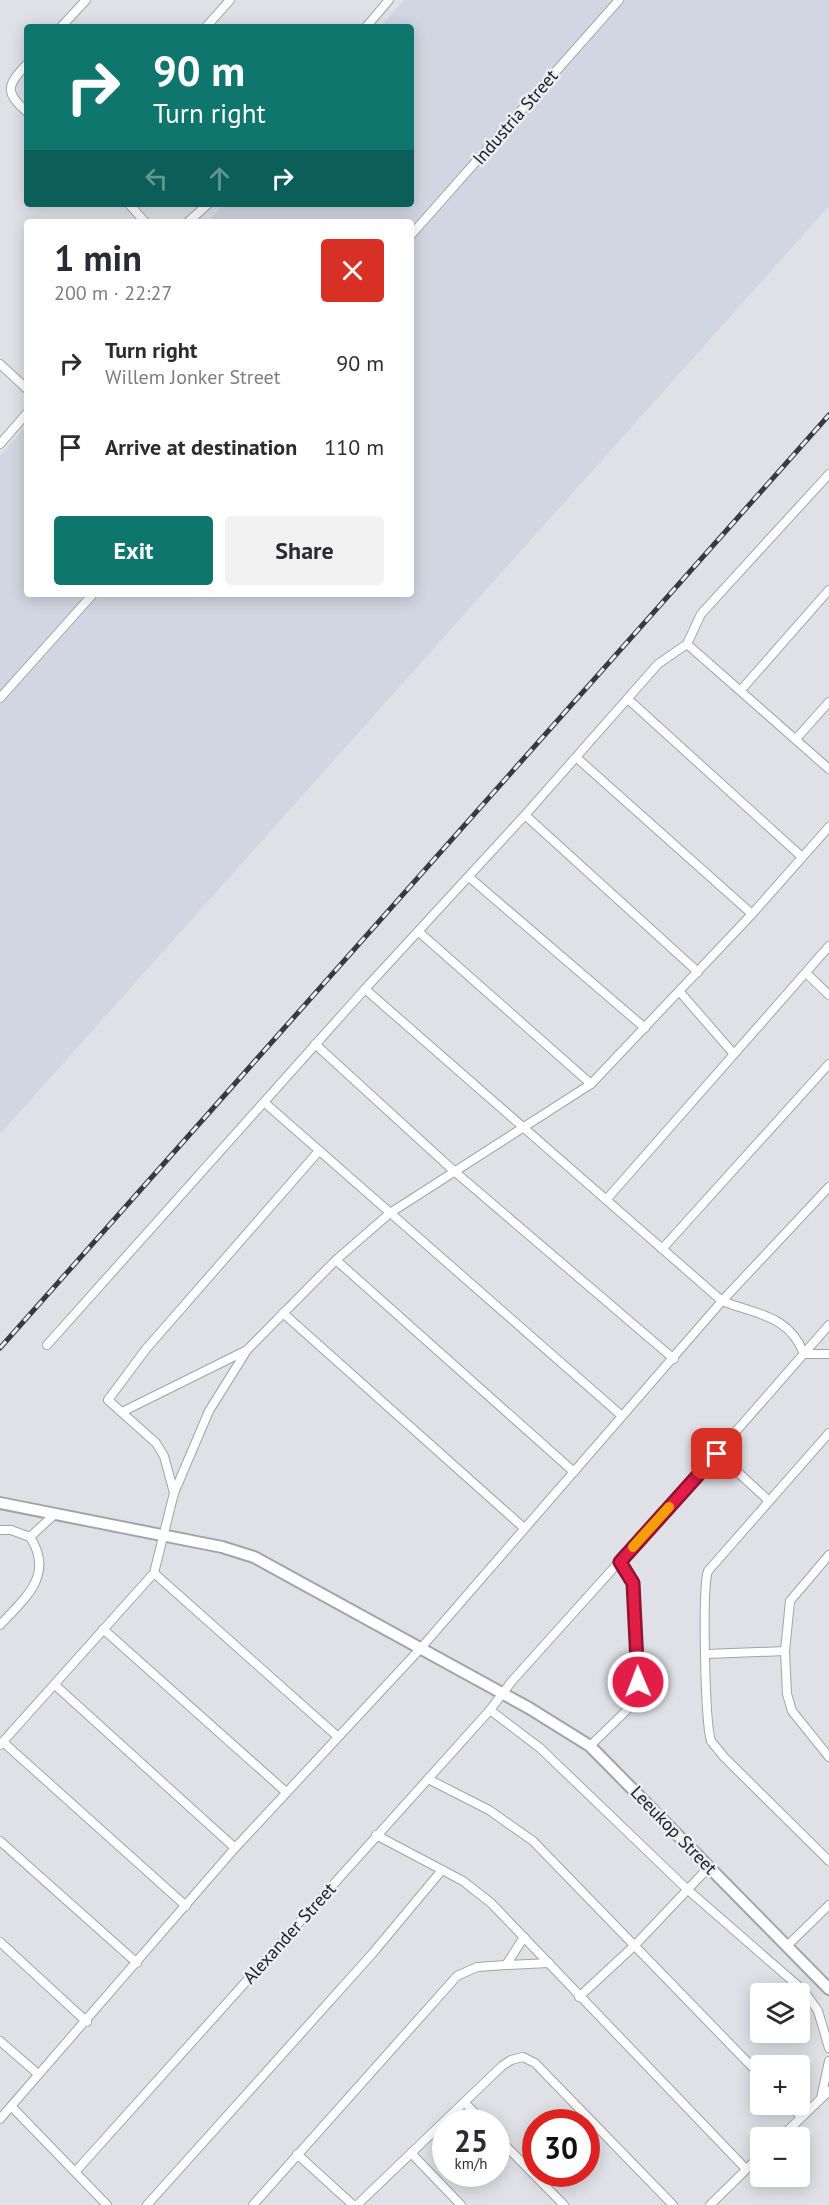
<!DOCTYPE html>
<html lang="en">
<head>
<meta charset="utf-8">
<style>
	body { margin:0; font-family:"PT Sans",sans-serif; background:#f2f2f3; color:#2b2b33; height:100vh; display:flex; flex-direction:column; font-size:22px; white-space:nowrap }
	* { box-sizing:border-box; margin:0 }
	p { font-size:20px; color:#7c7c81 }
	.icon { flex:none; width:33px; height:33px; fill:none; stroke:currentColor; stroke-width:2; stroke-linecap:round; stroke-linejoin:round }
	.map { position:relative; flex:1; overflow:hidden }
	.sheet { position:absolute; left:24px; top:219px; width:390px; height:378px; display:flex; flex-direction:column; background:#fff; border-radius:6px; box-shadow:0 3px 15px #0003 }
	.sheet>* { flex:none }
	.hud { position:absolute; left:24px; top:24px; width:390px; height:183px; border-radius:6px; box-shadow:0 3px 15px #0003; background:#0f766e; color:#fff; overflow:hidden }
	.tools { position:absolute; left:750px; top:1983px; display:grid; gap:12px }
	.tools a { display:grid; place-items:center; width:60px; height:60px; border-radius:6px; background:#fff; box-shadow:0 3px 15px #0003; font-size:30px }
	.speed { position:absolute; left:432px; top:2109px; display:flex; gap:12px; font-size:30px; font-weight:700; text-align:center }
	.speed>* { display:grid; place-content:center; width:78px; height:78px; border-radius:50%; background:#fff; box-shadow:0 3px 15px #0003; line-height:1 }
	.speed small { font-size:15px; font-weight:400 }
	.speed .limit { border:9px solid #d22; background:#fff; color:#111 }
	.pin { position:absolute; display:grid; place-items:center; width:51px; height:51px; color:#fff; margin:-26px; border-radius:12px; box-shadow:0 3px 9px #0006 }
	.me { position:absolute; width:66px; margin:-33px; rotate:359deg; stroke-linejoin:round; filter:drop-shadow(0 0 4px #0008) }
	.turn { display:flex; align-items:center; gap:21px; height:126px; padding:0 30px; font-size:27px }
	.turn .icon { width:78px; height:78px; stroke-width:2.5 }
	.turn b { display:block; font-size:42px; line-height:51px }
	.lanes { display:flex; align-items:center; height:57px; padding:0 30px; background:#0003; justify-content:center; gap:30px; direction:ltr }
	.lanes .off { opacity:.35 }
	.round { display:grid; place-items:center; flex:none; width:63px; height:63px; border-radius:6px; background:#f2f2f3 }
	.overview { display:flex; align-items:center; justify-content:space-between; height:102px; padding:0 30px }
	h1 { font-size:36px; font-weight:700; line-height:45px }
	.primary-button { display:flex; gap:12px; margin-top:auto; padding:12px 30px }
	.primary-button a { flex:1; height:69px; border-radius:6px; background:#0f766e; color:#fff; font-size:24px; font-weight:700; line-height:69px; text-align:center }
	.primary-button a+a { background:#f2f2f3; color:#2b2b33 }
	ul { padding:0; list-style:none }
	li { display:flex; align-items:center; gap:18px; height:84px; padding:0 30px }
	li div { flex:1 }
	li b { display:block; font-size:22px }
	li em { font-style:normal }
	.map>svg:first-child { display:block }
	.built { fill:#d1d6e2 }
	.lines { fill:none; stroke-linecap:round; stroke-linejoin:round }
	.street-casing { stroke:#a2a4a8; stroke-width:10 }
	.secondary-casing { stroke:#a2a4a8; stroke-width:14 }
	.street { stroke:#fff; stroke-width:8 }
	.secondary { stroke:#fff; stroke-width:10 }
	.rail-casing { stroke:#393a3c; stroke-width:5 }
	.rail { stroke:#eceef3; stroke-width:3; stroke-dasharray:9; stroke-linecap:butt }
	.route-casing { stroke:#92132f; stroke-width:15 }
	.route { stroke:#e11d48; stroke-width:10 }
	.slow { stroke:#f59e0b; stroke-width:10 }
	.labels { text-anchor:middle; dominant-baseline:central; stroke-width:5; stroke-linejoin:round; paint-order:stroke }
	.street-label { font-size:18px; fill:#1b1c1e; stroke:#eceef3 }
</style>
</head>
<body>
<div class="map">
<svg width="829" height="2205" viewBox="0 0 829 2205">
	<rect width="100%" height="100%" fill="#dfe1e6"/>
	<path class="built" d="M404 0H829V206L0 1134V456L27 425V594H411V222H208L224 204H411V27H380Z"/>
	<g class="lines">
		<g class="street-casing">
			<g id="street">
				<path d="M61 27 86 0"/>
				<path d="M206 27 230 0"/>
				<path d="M366 27 389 0"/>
				<path d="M27 64C7 85 4 92 27 112"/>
				<path d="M129 204 145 222"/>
				<path d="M188 222 208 204"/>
				<path d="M411 235 619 0"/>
				<path d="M0 364 27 389"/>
				<path d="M0 444 27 413"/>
				<path d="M687 644 829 769"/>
				<path d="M741 690 829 590"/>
				<path d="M0 698 93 594"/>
				<path d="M629 700 802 857"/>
				<path d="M796 739 829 702"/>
				<path d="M577 758 752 914"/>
				<path d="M525 815 698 972"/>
				<path d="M469 877 645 1028"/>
				<path d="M419 932 591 1084"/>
				<path d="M806 973 829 995"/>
				<path d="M365 989 525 815 658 664 687 644 701 614 829 474"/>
				<path d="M680 992 733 1053"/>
				<path d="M315 1044 454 1171 674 1359"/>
				<path d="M265 1103 622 1416"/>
				<path d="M606 1200 829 946"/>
				<path d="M662 1249 829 1064"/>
				<path d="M336 1260 574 1472"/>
				<path d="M283 1313 524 1528"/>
				<path d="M47 1345 365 989 722 1301C758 1315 789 1315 804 1354H829"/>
				<path d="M122 1412 245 1351"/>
				<path d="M829 1433 708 1571C702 1588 705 1722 711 1741L724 1757 829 1861"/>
				<path d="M717 1453 769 1501"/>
				<path d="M174 1493 164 1456 156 1443 108 1400 146 1349 318 1152"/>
				<path d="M0 1530H11L30 1537 55 1514"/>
				<path d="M829 1555 790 1601 785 1651 787 1694 792 1711 829 1757"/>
				<path d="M154 1573 337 1736"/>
				<path d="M0 1625C25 1598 55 1575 30 1537"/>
				<path d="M103 1629 286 1792"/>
				<path d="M707 1654 785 1651"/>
				<path d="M55 1685 235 1848"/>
				<path d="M490 1710 540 1748 688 1890 804 1991 818 2011 829 2048"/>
				<path d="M3 1742 186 1906"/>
				<path d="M0 1745 154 1573 174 1493 209 1411 247 1350 336 1260 390 1213 591 1084 752 914 829 827"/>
				<path d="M590 1746 629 1708 636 1693 638 1671 633 1583 620 1562"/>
				<path d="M428 1779 489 1810 533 1841 760 2075"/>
				<path d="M376 1835 463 1881 491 1903 746 2169"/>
				<path d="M0 1841 137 1963"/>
				<path d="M524 1937 506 1965 549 1963"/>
				<path d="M0 1942 87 2022"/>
				<path d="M787 1946 829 1905"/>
				<path d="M579 1997 635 1945 709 1867"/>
				<path d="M0 2041 38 2074"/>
				<path d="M821 2098 829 2061"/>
				<path d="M465 2103 484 2122"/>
				<path d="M789 2104 801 2117"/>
				<path d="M12 2107 107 2205"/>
				<path d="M0 2119 235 1848 421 1648 722 1301 829 1187"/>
				<path d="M496 2136 564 2205"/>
				<path d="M780 2138 829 2091"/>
				<path d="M411 2153 461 2205"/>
				<path d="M297 2154 353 2205"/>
				<path d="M76 2171 490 1710 512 1681 717 1453 829 1325"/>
				<path d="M147 2205 372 1954 442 1870"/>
				<path d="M253 2205 457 1976 477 1967 506 1965"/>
				<path d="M357 2205 502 2066 511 2060 523 2057 535 2063 673 2205"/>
				<path d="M710 2205 760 2156"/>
			</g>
		</g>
		<g class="secondary-casing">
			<path id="secondary" d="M0 1503 222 1547 254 1557 529 1708 590 1746 829 1989"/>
		</g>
		<use href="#street" class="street"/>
		<use href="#secondary" class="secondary"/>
		<g class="rail-casing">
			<path id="rail" d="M0 1348 829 415"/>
		</g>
		<use href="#rail" class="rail"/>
	</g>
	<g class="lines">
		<g class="route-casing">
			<path id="route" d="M638 1682 633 1583 620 1562 717 1454"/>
		</g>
		<use href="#route" class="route"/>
		<path class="slow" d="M633 1547 669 1507"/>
	</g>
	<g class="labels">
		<g class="street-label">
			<text transform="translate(515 117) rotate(-49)">Industria Street</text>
			<text transform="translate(674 1830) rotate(46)">Leeukop Street</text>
			<text transform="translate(289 1933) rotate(-48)">Alexander Street</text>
		</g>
	</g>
</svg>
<div class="tools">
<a><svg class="icon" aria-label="layers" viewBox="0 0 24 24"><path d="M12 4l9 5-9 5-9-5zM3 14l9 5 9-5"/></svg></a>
<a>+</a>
<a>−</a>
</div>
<div class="speed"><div>25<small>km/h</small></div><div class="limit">30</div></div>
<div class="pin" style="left:717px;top:1454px;background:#d93025"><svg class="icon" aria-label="arrive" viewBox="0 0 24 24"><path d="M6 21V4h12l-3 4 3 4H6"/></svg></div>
<svg class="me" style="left:638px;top:1682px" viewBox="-20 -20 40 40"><circle r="17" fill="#e11d48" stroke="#fff" stroke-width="3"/><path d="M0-11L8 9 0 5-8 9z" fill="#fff"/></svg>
<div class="hud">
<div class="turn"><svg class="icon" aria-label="right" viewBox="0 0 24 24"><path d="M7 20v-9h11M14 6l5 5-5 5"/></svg><div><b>90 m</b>Turn right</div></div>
<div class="lanes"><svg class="icon off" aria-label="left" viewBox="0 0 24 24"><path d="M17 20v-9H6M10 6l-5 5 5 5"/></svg><svg class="icon off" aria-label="ahead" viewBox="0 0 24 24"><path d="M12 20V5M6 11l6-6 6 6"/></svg><svg class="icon" aria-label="right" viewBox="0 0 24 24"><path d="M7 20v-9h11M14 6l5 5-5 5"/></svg></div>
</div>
<section class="sheet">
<div class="overview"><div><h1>1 min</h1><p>200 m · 22:27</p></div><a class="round" style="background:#d93025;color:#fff"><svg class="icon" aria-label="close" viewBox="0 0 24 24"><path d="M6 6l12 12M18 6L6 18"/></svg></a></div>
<ul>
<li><svg class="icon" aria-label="right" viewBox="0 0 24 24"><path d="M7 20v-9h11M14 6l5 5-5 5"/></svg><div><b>Turn right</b><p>Willem Jonker Street</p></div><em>90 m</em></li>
<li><svg class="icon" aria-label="arrive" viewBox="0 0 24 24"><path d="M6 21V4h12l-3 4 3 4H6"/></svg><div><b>Arrive at destination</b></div><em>110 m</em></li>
</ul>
<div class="primary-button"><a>Exit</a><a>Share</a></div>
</section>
</div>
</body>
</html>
